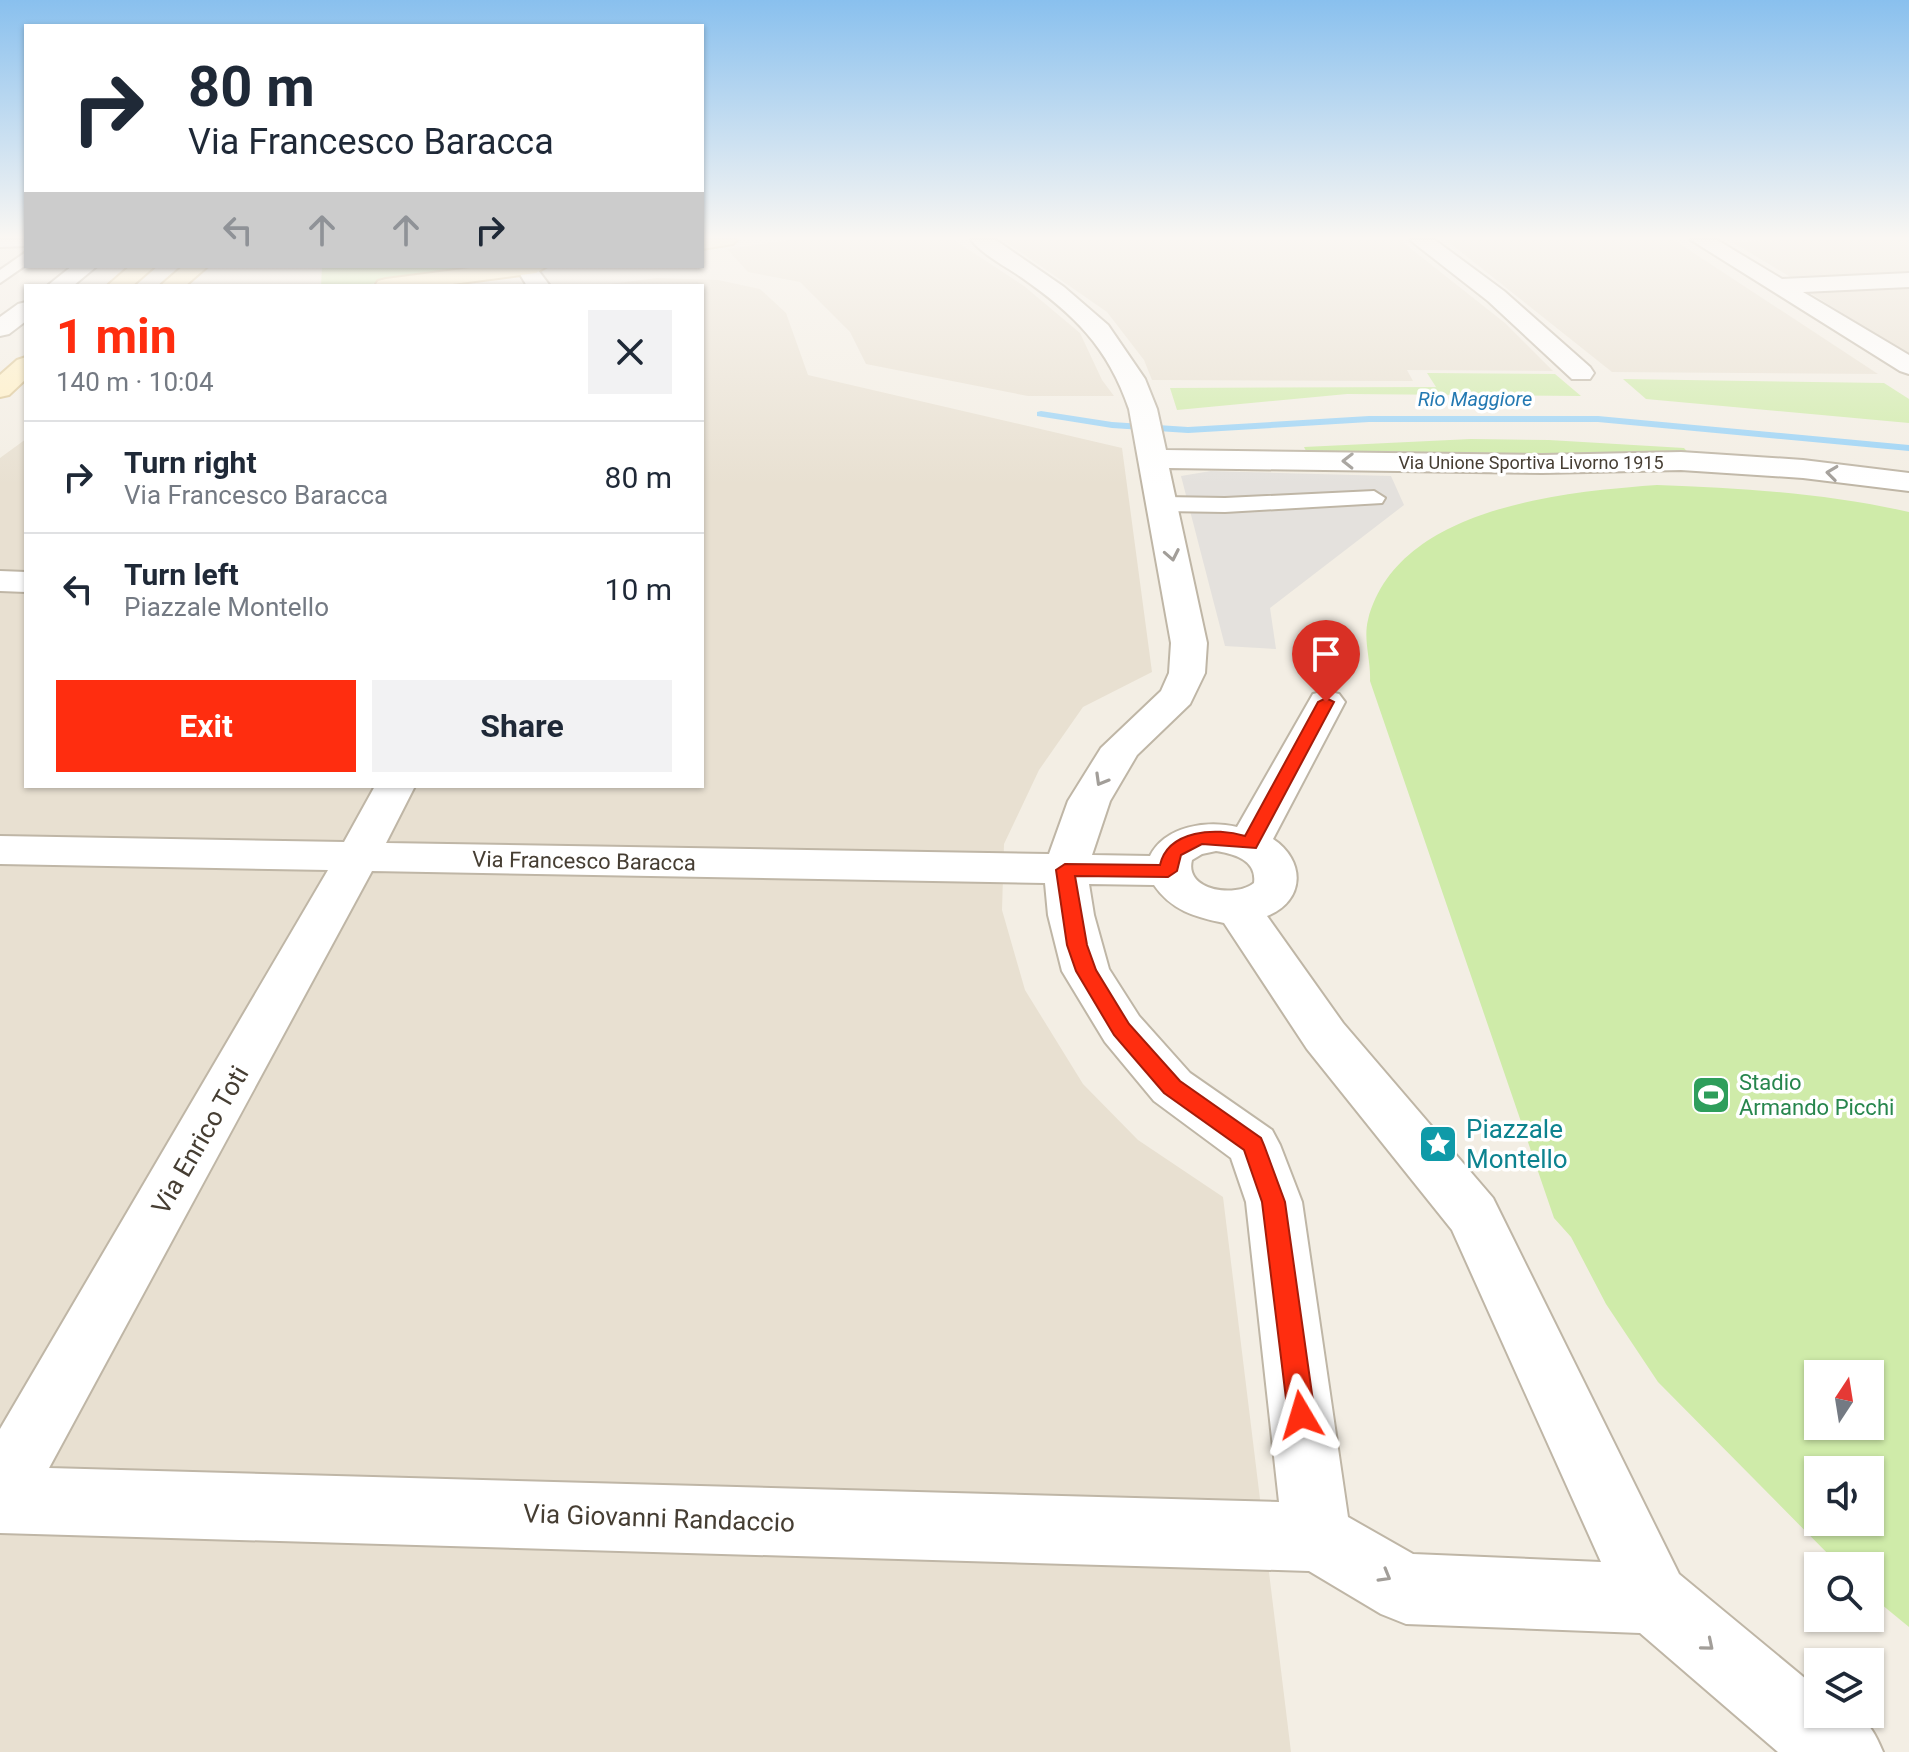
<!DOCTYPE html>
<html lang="en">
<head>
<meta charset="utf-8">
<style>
	body { margin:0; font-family:Roboto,sans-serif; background:#f2f2f3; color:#1f2937; height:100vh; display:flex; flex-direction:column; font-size:30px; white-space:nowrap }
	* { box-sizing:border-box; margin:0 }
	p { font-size:26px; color:#747a83 }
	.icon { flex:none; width:44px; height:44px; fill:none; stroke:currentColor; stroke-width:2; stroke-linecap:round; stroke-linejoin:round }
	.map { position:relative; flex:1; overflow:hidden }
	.panel { position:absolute; left:24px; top:284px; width:680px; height:504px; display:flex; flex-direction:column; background:#fff; border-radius:0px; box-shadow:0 2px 6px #0004 }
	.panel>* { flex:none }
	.hud { position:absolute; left:24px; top:24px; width:680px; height:244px; border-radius:0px; box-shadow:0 2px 6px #0004; background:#fff; color:#1f2937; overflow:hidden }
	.needle { width:52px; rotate:12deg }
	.buttons { position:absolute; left:1804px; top:1360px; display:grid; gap:16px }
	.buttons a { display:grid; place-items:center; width:80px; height:80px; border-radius:0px; background:#fff; box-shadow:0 2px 6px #0004; font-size:40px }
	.pin { position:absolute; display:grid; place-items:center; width:68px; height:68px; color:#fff; margin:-82px -34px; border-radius:50% 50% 50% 0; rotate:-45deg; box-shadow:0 0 8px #0007 }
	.pin .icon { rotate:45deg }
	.me { position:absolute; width:88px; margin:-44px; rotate:353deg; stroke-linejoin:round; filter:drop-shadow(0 0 6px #0008) }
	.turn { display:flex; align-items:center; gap:28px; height:168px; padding:0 32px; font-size:36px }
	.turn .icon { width:104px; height:104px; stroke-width:2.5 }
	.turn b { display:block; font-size:56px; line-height:68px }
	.lanes { display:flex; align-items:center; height:76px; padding:0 32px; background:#0003; justify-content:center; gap:40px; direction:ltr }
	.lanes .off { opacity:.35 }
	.round { display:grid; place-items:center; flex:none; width:84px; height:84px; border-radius:0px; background:#f2f2f3 }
	.overview { display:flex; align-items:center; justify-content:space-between; height:136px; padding:0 32px }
	h1 { font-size:48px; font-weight:700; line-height:60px; color:#ff2d0f }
	.button { display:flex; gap:16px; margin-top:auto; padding:16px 32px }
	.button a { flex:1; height:92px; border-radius:0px; background:#ff2d0f; color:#fff; font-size:32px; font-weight:700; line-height:92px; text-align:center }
	.button a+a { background:#f2f2f3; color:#1f2937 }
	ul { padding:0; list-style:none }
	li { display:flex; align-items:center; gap:24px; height:112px; padding:0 32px; border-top:2px solid #e0e1e3 }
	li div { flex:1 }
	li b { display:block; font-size:30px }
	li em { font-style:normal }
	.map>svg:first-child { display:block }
	.residential { fill:#e8e0d1 }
	.green { fill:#cfeba9; fill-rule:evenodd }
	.parking { fill:#e4e1dd }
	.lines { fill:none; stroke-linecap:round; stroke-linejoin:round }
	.stream { fill:#9bd3f6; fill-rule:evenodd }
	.lane-casing { stroke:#bfb6a6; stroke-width:4 }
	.street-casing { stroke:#bfb6a6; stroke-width:4 }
	.secondary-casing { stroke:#dbc592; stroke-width:4 }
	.lane { fill:#fff; fill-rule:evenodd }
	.street { fill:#fff; fill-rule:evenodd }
	.secondary { fill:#ffefc2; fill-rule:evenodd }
	.oneway { stroke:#a29e99 }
	.route { fill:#ff2d0f; stroke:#a61d0a; stroke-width:2 }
	.labels { text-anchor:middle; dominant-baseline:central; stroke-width:7; stroke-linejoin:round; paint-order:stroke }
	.far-street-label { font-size:18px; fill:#463e33; stroke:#fff }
	.far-water-label { font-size:20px; font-style:italic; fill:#2479b2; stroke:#fff }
	.street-label { font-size:22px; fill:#463e33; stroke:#fff }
	.leisure-label { font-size:22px; fill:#27864d; stroke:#fff; text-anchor:start }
	.near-culture-label { font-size:26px; fill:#0d838f; stroke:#fff; text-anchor:start }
	.near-street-label { font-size:26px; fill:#463e33; stroke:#fff }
</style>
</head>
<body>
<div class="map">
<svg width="1909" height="1752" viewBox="0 0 1909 1752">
	<rect width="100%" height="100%" fill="#f3eee4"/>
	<g class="residential">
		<path d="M789 240H954L1024 286 1080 333 1102 380 1114 396H1028L866 364 850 332 800 282 748 272 727 249Z"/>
		<path d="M1003 240H1400L1505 323 1553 371 1407 370 1413 381 1152 380 1144 360 1107 312Z"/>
		<path d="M1446 240H1674L1878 374 1612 372Z"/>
		<path d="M1776 240H1909V275L1792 278 1732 242Z"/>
		<path d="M657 278 718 280 760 289 786 313 808 375 1122 448 1152 672 1083 707 1039 770 1004 844 1002 910 1025 990 1083 1084 1138 1140 1223 1197 1291 1752H0V458L26 439V786H702V286H594Z"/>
		<path d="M1909 287V355L1807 291Z"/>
	</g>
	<g class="green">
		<path d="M322 266H501L356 286H321Z"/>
		<path d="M1427 373 1555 374 1581 396 1347 394 1177 410 1170 388 1436 387Z"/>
		<path d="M1623 379 1884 383 1909 399V423L1646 399Z"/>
		<path d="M1471 439 1549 440 1684 448 1689 454 1307 453 1304 447Z"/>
		<path d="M1657 485C1742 488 1826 493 1909 512V1627L1870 1595V1566H1840L1658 1382 1606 1304 1571 1237 1554 1218 1370 681C1371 660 1363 640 1368 620 1397 507 1562 492 1657 485ZM1870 1374V1426H1818V1374ZM1870 1470V1522H1818V1470Z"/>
	</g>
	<path class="parking" d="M1211 471 1391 476 1404 505 1270 608 1276 649 1225 646 1181 476Z"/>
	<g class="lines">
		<path class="stream" d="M1041 411 1112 422 1188 427 1369 416H1598L1909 445V451L1598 422H1369L1188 433 1112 428 1037 416V412Z"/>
		<g class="lane-casing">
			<g id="lane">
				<path d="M0 240H26V246L0 247Z"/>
				<path d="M26 252V265L0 283V270Z"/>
				<path d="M1374 491 1385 498 1382 503 1225 512 1163 511 1152 504 1163 497 1225 498Z"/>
			</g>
		</g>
		<g class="street-casing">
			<g id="street">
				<path d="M971 240H996L1064 287 1108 325 1145 379 1157 409 1166 450 1542 455 1681 452 1803 460 1909 473V491L1803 478 1681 470 1542 473 1169 468 1207 643 1205 673 1190 704 1137 755 1110 801 1092 855 1150 856C1165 826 1207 820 1237 827L1313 694 1326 691 1339 694 1345 702 1273 839C1306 861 1305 901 1267 916L1343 1023 1493 1198 1679 1574 1818 1689V1714C1858 1714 1867 1713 1883 1752H1778L1640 1633 1406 1624 1381 1614 1309 1571 0 1533V1429L328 870 0 864V836L344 842 375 786H415L386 843 1049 854 1068 801 1101 748 1161 691 1169 673 1171 643 1129 409C1108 347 1074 314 1021 277 1005 266 983 255 971 240ZM1216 851C1236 854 1257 861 1254 883 1236 898 1184 891 1192 860L1202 854ZM372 871 1045 883 1048 915 1062 971 1105 1042 1154 1101 1231 1158 1246 1202 1279 1502 49 1468ZM1089 884 1154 885C1171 910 1195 917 1224 923L1307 1049 1452 1230 1601 1562 1413 1554 1348 1517 1302 1202 1280 1145 1272 1130 1190 1073 1139 1016 1109 969 1094 915Z"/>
				<path d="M1410 240H1435L1504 291 1590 367 1594 373 1590 379H1572L1488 301Z"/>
				<path d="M1691 240H1717L1782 279 1909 273V287L1803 292 1909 355V374L1900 371Z"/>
				<path d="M72 266H97L73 286H47Z"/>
				<path d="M515 266H535L550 286H527Z"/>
				<path d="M26 302V321L9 334 0 336V317L18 304Z"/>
				<path d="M0 571 26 572V592L0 591Z"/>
			</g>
		</g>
		<g class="secondary-casing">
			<g id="secondary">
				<path d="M702 240H737L733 244 702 249Z"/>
				<path d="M130 266H155L132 286H107Z"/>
				<path d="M183 266H208L185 286H160Z"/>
				<path d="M486 266H547L536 273 437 286H375L378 281 386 279Z"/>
				<path d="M26 357V379L9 395 0 397V375L17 360Z"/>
			</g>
		</g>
		<use href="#lane" class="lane"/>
		<use href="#street" class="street"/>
		<use href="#secondary" class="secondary"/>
	</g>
	<defs><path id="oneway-chevron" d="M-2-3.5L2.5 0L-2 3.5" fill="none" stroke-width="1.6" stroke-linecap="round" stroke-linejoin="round" transform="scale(2)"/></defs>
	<g class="oneway">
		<use href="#oneway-chevron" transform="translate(1348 461) rotate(-179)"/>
		<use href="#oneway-chevron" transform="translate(1832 473) rotate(-173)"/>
		<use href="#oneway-chevron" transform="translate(1172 555) rotate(79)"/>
		<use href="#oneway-chevron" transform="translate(1101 780) rotate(120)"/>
		<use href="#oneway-chevron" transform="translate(1385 1576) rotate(30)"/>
		<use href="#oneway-chevron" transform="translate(1708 1645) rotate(40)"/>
	</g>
	<linearGradient id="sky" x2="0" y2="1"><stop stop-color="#89c0ee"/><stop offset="0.49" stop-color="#faf7f3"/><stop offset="1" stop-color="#faf7f3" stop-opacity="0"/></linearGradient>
	<rect width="1909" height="485" fill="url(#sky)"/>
	<path class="route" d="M1326 698 1334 702 1256 848 1202 844 1181 855 1177 871 1168 877 1075 876 1087 945 1096 970 1129 1024 1180 1081 1261 1138 1264 1145 1285 1202 1315 1415 1311 1424 1301 1428 1292 1424 1288 1415 1262 1202 1244 1150 1164 1093 1114 1035 1076 971 1067 945 1056 870 1065 864 1160 865C1168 830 1216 827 1245 836L1318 702Z"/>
	<defs>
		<g id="stadium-square" transform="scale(2)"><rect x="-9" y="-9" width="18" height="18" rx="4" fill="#2e9e5b" stroke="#fff"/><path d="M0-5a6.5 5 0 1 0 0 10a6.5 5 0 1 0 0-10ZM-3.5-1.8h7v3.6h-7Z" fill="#fff"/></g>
		<g id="sight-square" transform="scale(2)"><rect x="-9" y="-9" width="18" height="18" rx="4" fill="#0f9aa8" stroke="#fff"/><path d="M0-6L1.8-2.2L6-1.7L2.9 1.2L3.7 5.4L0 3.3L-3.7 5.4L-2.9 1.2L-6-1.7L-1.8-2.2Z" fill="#fff"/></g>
	</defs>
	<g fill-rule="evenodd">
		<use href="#stadium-square" x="1711" y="1095"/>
		<use href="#sight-square" x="1438" y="1144"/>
	</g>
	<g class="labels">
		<g class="far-street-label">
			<text x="1531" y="462">Via Unione Sportiva Livorno 1915</text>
		</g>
		<g class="far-water-label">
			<text x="1475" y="399">Rio Maggiore</text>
		</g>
		<g class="street-label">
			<text transform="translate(584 861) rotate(1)">Via Francesco Baracca</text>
		</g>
		<g class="leisure-label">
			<text x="1739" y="1082">Stadio<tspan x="1739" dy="25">Armando Picchi</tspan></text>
		</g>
		<g class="near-culture-label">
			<text x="1466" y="1129">Piazzale<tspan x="1466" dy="30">Montello</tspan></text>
		</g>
		<g class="near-street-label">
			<text transform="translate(200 1140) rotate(-60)">Via Enrico Toti</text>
			<text transform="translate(659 1518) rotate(2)">Via Giovanni Randaccio</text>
		</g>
	</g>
</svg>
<div class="buttons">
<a><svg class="needle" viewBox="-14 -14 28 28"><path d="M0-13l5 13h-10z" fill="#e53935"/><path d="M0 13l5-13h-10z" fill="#747a83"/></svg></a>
<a><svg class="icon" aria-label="sound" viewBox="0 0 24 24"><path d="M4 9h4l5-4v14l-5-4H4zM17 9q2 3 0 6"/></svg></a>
<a><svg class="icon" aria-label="search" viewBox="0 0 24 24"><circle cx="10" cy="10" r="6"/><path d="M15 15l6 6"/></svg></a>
<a><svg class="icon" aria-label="layers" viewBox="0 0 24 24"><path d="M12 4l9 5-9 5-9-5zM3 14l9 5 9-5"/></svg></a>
</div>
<div class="pin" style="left:1326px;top:702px;background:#d93025"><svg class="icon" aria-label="arrive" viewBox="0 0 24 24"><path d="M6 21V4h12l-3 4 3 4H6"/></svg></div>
<svg class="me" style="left:1301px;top:1415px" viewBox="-20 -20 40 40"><path d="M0-17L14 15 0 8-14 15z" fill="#ff2d0f" stroke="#fff" stroke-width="4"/></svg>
<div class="hud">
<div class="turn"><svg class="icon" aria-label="right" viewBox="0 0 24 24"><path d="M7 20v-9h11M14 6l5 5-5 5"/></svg><div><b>80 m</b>Via Francesco Baracca</div></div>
<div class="lanes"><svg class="icon off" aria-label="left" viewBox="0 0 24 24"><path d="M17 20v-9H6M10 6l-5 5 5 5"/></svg><svg class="icon off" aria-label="ahead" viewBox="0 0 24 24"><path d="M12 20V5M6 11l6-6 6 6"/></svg><svg class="icon off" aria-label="ahead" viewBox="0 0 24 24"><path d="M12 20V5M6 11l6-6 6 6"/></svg><svg class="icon" aria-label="right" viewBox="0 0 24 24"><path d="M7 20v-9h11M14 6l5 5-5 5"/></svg></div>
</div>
<section class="panel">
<div class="overview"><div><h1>1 min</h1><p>140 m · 10:04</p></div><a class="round"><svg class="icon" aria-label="close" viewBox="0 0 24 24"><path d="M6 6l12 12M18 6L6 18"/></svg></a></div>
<ul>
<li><svg class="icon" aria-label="right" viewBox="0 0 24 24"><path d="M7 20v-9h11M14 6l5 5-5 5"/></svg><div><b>Turn right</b><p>Via Francesco Baracca</p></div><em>80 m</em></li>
<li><svg class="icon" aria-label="left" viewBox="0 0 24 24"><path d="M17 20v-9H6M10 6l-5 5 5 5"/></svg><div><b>Turn left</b><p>Piazzale Montello</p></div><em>10 m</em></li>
</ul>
<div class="button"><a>Exit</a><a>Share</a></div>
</section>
</div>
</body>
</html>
